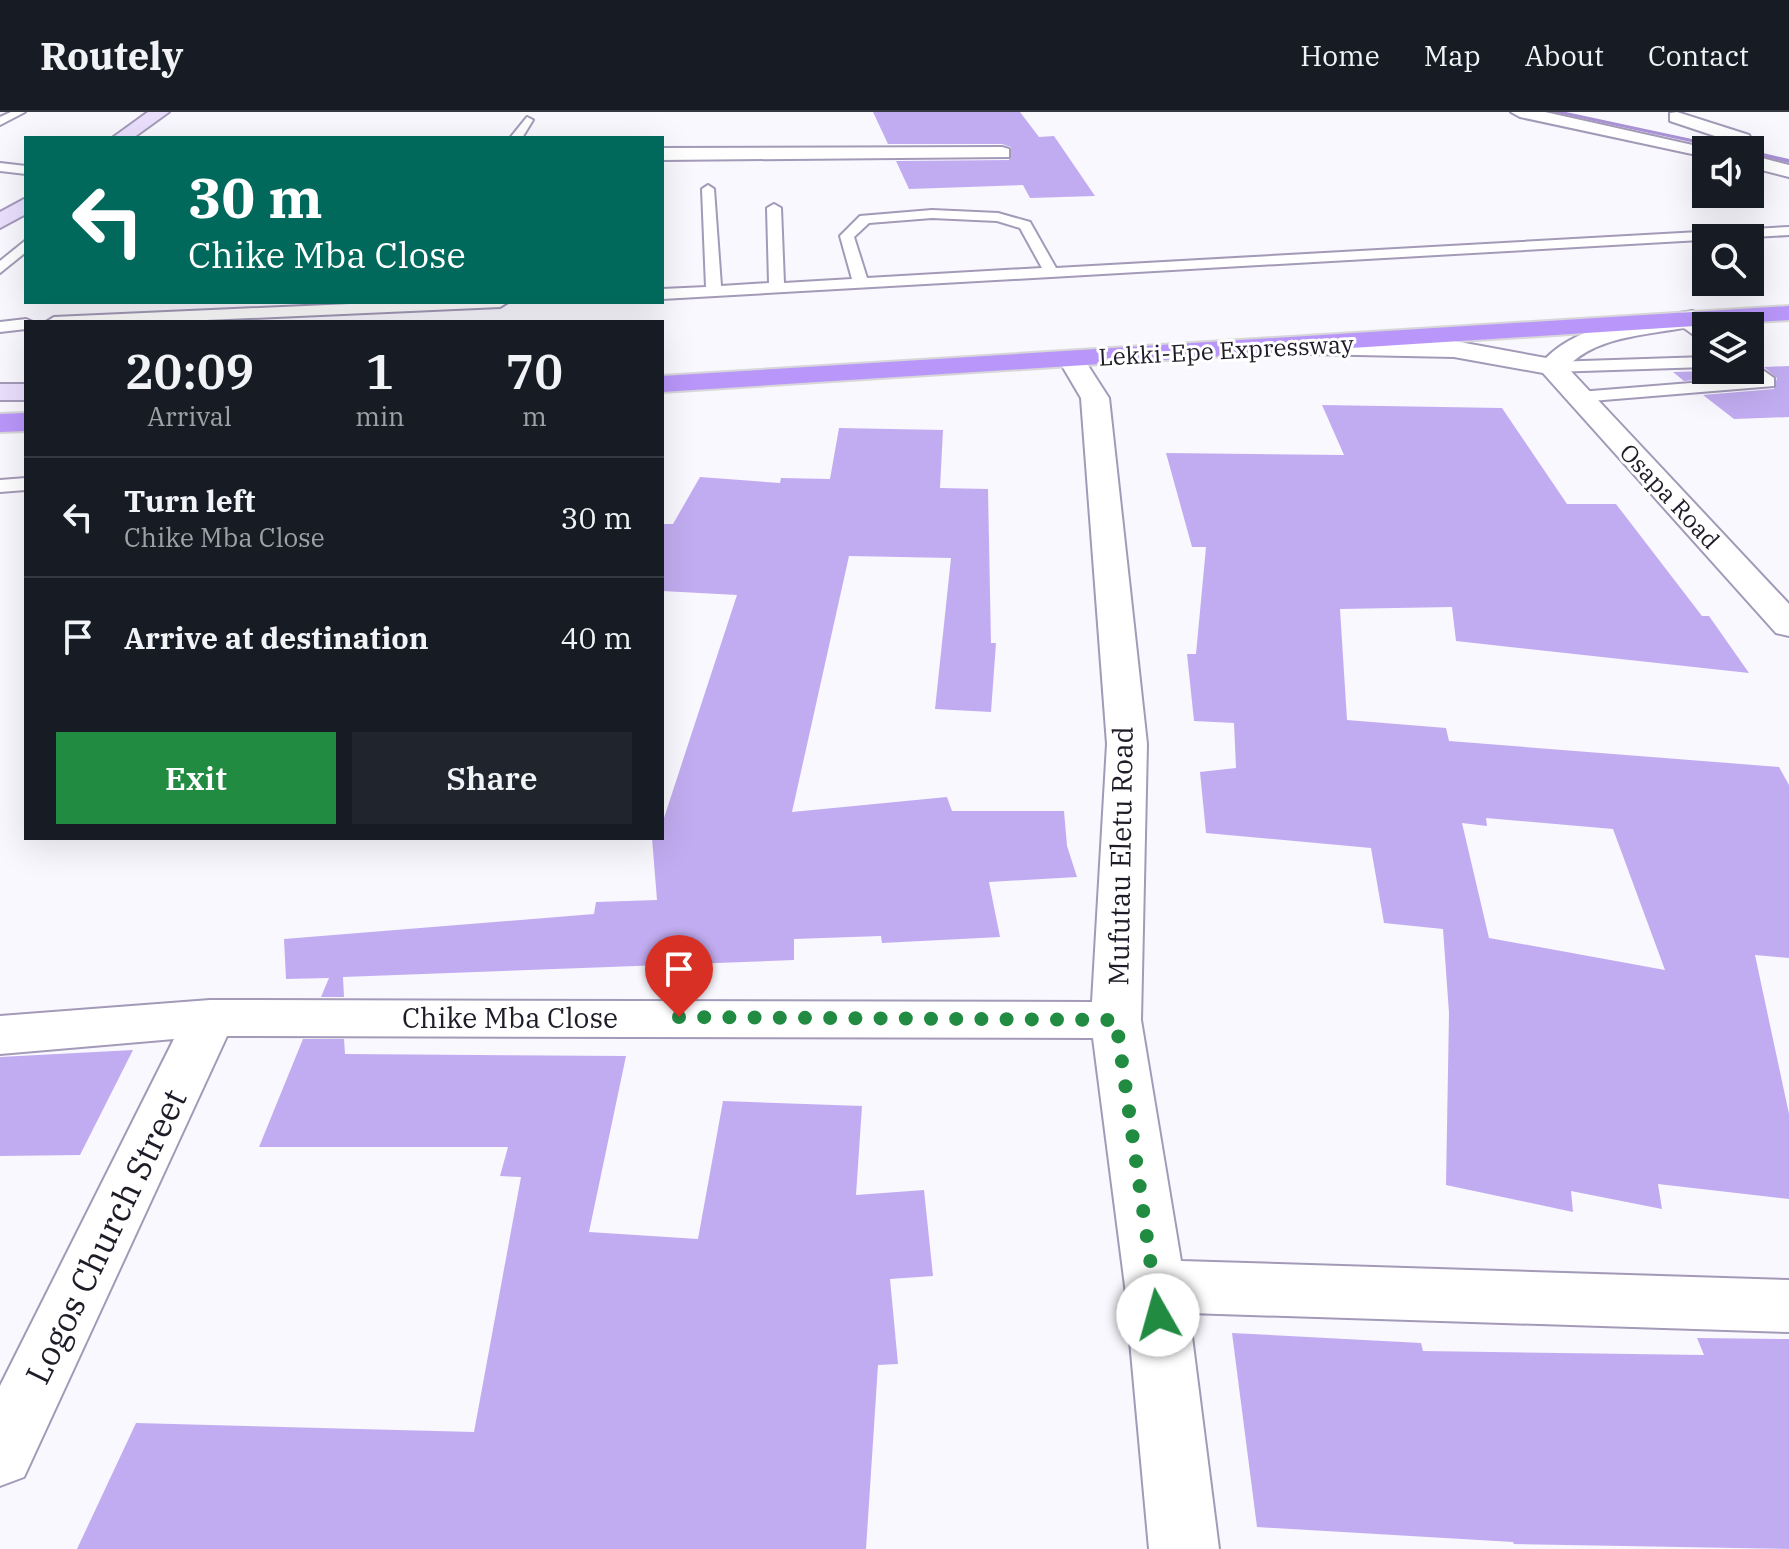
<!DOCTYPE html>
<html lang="en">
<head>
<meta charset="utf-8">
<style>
	body { margin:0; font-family:"IBM Plex Serif",serif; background:#20242c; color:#f1f3f6; height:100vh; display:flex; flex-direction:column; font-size:30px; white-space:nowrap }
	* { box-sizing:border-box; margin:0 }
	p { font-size:26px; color:#9ea1a6 }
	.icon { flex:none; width:44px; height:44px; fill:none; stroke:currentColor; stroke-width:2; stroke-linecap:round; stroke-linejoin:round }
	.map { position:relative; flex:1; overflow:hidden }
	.side { position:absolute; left:24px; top:208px; width:640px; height:520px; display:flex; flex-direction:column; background:#171b24; border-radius:0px; box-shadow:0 8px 32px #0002 }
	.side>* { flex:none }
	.top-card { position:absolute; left:24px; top:24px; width:640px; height:168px; border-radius:0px; box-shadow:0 8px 32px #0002; background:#00695c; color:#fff; overflow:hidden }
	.buttons { position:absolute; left:1692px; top:24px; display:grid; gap:16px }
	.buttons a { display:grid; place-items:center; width:72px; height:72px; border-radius:0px; background:#171b24; box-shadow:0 8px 32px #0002; font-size:40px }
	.pin { position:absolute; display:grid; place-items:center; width:68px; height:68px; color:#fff; margin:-82px -34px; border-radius:50% 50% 50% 0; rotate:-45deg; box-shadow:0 0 8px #0007 }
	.pin .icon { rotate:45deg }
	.me { position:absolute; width:88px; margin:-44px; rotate:353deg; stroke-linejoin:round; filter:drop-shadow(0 0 6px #0008) }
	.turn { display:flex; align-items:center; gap:28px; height:168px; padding:0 32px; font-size:36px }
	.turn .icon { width:104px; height:104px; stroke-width:2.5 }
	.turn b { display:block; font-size:56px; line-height:68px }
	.eta { display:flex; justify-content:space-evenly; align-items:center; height:136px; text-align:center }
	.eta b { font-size:48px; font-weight:600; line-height:56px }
	.button { display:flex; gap:16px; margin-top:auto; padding:16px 32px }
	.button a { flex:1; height:92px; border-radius:0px; background:#218b42; color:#fff; font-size:32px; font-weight:600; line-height:92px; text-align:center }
	.button a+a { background:#20242c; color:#f1f3f6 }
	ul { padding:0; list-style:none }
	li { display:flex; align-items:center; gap:24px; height:120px; padding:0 32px; border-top:2px solid #363941 }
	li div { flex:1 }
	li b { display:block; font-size:30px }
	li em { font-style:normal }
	header { display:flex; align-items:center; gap:48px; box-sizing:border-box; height:112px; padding:0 40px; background:#171b24; border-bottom:2px solid #363941 }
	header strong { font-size:38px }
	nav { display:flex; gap:44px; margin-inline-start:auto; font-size:28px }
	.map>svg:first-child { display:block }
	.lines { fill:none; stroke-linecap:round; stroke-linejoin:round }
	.stream { fill:#a891d5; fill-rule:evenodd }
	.building { fill:#c2acf1; fill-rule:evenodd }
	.lane-casing { stroke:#a39ab8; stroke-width:4 }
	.street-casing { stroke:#a39ab8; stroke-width:4 }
	.secondary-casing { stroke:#a39ab8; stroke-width:4 }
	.highway-casing { stroke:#d7d6d8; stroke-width:4 }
	.lane { fill:#fff; fill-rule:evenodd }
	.street { fill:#fff; fill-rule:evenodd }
	.secondary { fill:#eae0fe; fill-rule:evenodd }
	.highway { fill:#b997fa; fill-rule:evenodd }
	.route { stroke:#218b42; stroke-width:14; stroke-dasharray:0 25.2 }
	.labels { text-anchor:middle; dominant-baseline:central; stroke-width:6; stroke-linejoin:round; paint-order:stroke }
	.far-street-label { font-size:24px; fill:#1f1b27; stroke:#fff }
	.street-label { font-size:28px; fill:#1f1b27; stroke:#fff }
	.near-street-label { font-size:34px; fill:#1f1b27; stroke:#fff }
</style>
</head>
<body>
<header>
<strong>Routely</strong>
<nav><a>Home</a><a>Map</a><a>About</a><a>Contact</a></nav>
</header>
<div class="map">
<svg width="1789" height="1437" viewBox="0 0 1789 1437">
	<rect width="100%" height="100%" fill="#f9f8fe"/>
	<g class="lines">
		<g class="stream">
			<path d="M1552 0H1566L1743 38H1728Z"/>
			<path d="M1749 38H1750L1789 47V51L1750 42Z"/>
		</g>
	</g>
	<g class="building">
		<path d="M873 0H1020L1039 25 1054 24 1095 84 1030 86 1023 73 909 77 896 49 1009 48 1011 35 1002 32H888Z"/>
		<path d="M1789 254V305L1734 307 1703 283 1774 277 1777 266 1764 255Z"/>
		<path d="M1741 258 1746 264 1684 269 1673 260Z"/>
		<path d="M1322 293 1502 296 1567 392H1616L1702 504H1709L1749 561 1456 529 1452 495 1340 497 1347 608 1446 616 1449 629 1779 655 1789 673V846L1755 843 1789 1002V1087L1658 1072 1662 1097 1571 1079 1573 1100 1446 1073 1449 901 1443 817 1384 811 1371 736 1206 721 1200 660 1236 656 1234 611 1194 609 1187 542H1196L1206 435H1192L1166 341 1344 343ZM1486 706 1613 717 1665 858 1489 826 1462 711 1487 714Z"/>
		<path d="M839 316 943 318 940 376 988 377 991 531H996L991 600 935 597 951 446 849 444 792 700 947 685 952 699H1064L1067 734 1077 765 989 770 1000 825 882 831 881 824 794 827V848L343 865 344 885H321L329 866 286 867 284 827 594 802 596 790 657 788 652 726H662V712L737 483 662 479V412H673L700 365 780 371 781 366 830 367Z"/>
		<path d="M303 927H344L345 942 626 944 589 1120 698 1127 723 989 862 994 856 1083 924 1078 933 1164 890 1167 898 1252 878 1253 866 1437H77L136 1311 474 1320 521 1065 500 1064 508 1035H259Z"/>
		<path d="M133 938 80 1043 0 1044V945Z"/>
		<path d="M1232 1221 1421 1231 1423 1239 1704 1243 1697 1226 1789 1227V1437L1514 1432 1513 1430 1257 1415Z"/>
	</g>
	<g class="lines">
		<g class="lane-casing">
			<g id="lane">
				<path d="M11 0H25L0 13V5Z"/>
				<path d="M527 5 533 8 522 26H510Z"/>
				<path d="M0 51 26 54V62L0 59Z"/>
				<path d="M708 73 714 77 721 174 769 171 767 96 774 92 781 96 784 171 852 167 840 124 860 104 932 98 998 101 1030 110 1056 156 1789 115V123L662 187V177L706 175 702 77ZM932 106 997 109 1020 116 1042 156 867 166 854 125 869 111Z"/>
				<path d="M26 128V140L0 161V149Z"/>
				<path d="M395 190H508L500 195 161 210H46L54 205Z"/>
				<path d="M1683 203 1706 219V232L1677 211 1675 208Z"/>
				<path d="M26 207 33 210H26V217L0 220V210Z"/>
				<path d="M1706 245V255L1552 260 1543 255 1552 250Z"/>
				<path d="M1750 249 1774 266V274L1579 290 1570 285 1579 280 1753 266 1744 258H1750Z"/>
				<path d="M26 366V378L0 380V368Z"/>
			</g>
		</g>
		<g class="street-casing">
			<g id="street">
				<path d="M1511 0H1545L1715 38H1706V45L1520 5Z"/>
				<path d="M1677 0 1749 23 1751 27 1742 33 1670 9V1Z"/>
				<path d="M1002 35 1009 37V45L662 48V36Z"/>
				<path d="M1750 43 1789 53V65L1750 55Z"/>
				<path d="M1692 199 1701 202 1705 207 1701 212C1656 224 1601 220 1567 255L1789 492V524L1776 521 1543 261 1454 245 1308 242 1295 234 1308 226 1454 229 1546 246C1583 209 1643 208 1692 199Z"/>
				<path d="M1071 239 1080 241 1109 286 1147 632 1141 908 1181 1149 1789 1168V1220L1189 1201 1219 1437H1149L1125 1174 1093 926 227 924 24 1365 0 1374V1274L174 927 0 942V904L210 888 1092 890 1107 632 1081 286 1058 247 1062 241Z"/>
			</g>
		</g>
		<g class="secondary-casing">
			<g id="secondary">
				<path d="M148 0H169L133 26H112Z"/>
				<path d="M26 86V102L0 116V100Z"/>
				<rect x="0" y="272" width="26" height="16"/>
			</g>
		</g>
		<g class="highway-casing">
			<g id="highway">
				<path d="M1789 194V208L662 280V264Z"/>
				<path d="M26 301V319L0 320V302Z"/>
			</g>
		</g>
		<use href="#lane" class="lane"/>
		<use href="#street" class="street"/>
		<use href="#secondary" class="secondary"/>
		<use href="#highway" class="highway"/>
	</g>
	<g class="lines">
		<path class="route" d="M679 905 1116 908 1158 1203"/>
	</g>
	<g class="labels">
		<g class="far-street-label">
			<text transform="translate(1226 238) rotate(-3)">Lekki-Epe Expressway</text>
			<text transform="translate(1670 384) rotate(47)">Osapa Road</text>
		</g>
		<g class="street-label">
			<text transform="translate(1120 744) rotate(-89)">Mufutau Eletu Road</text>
			<text x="510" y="905">Chike Mba Close</text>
		</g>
		<g class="near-street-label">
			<text transform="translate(105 1124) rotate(-64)">Logos Church Street</text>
		</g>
	</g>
</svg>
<div class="buttons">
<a><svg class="icon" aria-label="sound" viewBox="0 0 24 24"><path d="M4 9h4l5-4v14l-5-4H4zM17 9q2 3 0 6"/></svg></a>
<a><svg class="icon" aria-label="search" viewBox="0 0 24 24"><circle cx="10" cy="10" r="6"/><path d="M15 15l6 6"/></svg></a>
<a><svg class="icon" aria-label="layers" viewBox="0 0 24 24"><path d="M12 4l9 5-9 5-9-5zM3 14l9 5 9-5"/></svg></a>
</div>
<div class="pin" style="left:679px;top:905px;background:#d93025"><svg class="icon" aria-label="arrive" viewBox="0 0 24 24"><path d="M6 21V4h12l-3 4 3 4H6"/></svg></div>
<svg class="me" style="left:1158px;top:1203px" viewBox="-20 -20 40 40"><circle r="19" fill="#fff"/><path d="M0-13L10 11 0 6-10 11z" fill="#218b42"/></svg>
<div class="top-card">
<div class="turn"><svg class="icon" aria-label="left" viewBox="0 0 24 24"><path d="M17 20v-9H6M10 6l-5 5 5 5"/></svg><div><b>30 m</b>Chike Mba Close</div></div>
</div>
<section class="side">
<div class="eta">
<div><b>20:09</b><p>Arrival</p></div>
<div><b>1</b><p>min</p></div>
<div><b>70</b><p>m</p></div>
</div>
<ul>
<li><svg class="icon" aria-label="left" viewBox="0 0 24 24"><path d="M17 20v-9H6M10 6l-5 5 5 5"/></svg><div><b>Turn left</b><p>Chike Mba Close</p></div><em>30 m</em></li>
<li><svg class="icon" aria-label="arrive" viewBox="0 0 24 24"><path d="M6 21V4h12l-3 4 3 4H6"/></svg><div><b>Arrive at destination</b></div><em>40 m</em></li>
</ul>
<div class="button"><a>Exit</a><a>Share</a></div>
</section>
</div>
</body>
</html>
